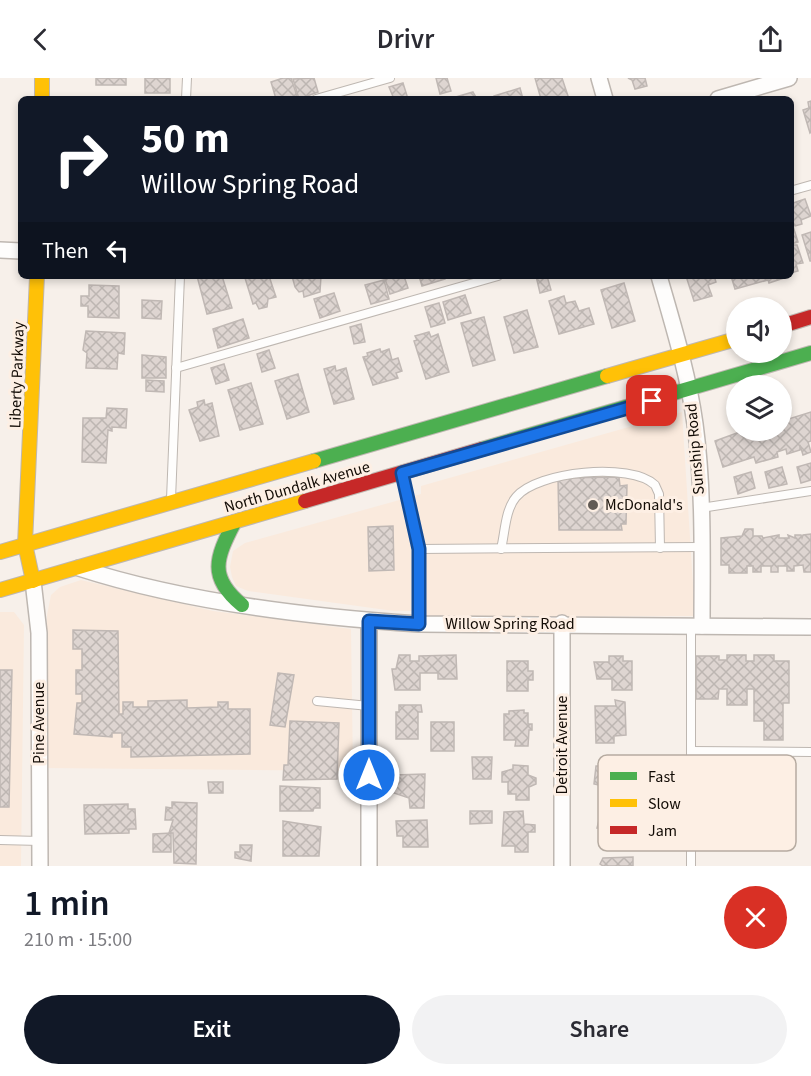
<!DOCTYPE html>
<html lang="en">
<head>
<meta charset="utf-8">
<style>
	body { margin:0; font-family:"Source Sans 3",sans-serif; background:#f2f2f3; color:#2b2b33; height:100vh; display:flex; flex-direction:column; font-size:22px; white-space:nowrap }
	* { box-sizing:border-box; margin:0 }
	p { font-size:20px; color:#7c7c81 }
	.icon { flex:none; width:33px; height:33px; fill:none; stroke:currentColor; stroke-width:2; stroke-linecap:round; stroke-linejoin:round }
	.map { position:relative; height:788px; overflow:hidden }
	.sheet { display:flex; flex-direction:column; background:#fff; flex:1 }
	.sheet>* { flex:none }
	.guide { position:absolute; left:18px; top:18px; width:776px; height:183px; border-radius:9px; box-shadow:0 3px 9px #0003; background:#111827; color:#fff; overflow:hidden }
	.buttons { position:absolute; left:726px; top:219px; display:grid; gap:12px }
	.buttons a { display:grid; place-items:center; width:66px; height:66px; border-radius:50%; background:#fff; box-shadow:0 3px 9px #0003; font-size:30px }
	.pin { position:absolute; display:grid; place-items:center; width:51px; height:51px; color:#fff; margin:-26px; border-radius:12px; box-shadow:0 3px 9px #0006 }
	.me { position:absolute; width:66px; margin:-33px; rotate:0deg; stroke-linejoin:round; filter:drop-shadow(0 0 4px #0008) }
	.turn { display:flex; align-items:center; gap:21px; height:126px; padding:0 24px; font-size:27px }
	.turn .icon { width:78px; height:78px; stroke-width:2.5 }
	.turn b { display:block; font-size:42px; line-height:51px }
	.then { display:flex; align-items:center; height:57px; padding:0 24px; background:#0003; gap:12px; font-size:22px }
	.round { display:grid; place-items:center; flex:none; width:63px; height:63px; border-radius:32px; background:#f2f2f3 }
	.headline { display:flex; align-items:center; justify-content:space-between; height:102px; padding:0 24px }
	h1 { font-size:36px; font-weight:600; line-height:45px; color:#111827 }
	.action { display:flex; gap:12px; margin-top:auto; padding:12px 24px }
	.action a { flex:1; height:69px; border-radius:36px; background:#111827; color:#fff; font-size:24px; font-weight:600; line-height:69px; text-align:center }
	.action a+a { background:#f2f2f3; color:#2b2b33 }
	header { display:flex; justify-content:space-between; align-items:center; height:78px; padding:0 24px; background:#fff; font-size:27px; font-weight:600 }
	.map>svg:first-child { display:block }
	.built { fill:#faeadd }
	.building { fill:url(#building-cross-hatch); stroke:#c0b8b4; stroke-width:1.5 }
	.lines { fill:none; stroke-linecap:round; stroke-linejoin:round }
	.lane-casing { stroke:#beb7b1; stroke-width:10 }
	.street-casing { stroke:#beb7b1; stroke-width:18 }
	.fast-casing { stroke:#beb7b1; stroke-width:16 }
	.slow-casing { stroke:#beb7b1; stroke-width:16 }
	.jam-casing { stroke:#beb7b1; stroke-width:16 }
	.lane { stroke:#fefdfc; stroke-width:8 }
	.street { stroke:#fefdfc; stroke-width:15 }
	.fast { stroke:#4caf50; stroke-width:14 }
	.slow { stroke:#ffc107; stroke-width:14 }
	.jam { stroke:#c62828; stroke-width:14 }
	.route-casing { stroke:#114b97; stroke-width:15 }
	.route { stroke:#1a73e8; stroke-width:10 }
	.poi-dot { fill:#625b55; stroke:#fdefe4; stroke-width:2 }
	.labels { text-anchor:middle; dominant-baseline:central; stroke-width:6; stroke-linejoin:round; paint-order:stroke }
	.street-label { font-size:16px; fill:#120b05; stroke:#fdefe4 }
	.poi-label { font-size:16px; fill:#120b05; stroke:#fdefe4; text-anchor:start }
	.key { fill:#fdefe4; stroke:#b6aba1; stroke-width:1.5 }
	.key-label { font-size:16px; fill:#120b05 }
</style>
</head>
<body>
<header><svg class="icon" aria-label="back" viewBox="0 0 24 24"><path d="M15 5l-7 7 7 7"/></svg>Drivr<svg class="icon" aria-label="share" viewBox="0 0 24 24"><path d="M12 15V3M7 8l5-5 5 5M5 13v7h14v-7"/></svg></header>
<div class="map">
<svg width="811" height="788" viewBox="0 0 811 788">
	<defs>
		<pattern id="building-cross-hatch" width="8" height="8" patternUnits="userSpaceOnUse" patternTransform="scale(1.5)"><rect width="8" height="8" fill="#ded5d1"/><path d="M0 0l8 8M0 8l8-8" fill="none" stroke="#bdb6b2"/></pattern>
	</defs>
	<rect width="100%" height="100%" fill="#f7f0ea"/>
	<g class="built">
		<path d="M682 334 695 538 423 539V533H394L248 513 236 508 232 499 230 489 233 473 245 465 421 416V408Z"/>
		<path d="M81 502 213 533 351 551 353 693 46 690 47 537 51 517 60 509Z"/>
		<path d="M0 534H14L24 547 21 788H0Z"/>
	</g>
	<g class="building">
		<rect x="96" y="0" width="30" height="7"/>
		<rect x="145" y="0" width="25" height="15"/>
		<path d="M283 0H291L297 18 276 21 271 4Z"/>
		<path d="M314 0 318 14 299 21 293 1Z"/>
		<path d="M436 0H447L451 13 440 16Z"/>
		<path d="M535 0H562L569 21H541Z"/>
		<path d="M628 0H645L647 8 635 11 632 2Z"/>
		<path d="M403 5 408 21H394L389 9Z"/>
		<path d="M520 10 523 21H495L494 18Z"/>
		<path d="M473 14 477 21H452V20Z"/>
		<path d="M811 23V54L810 55 803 32 809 30 808 24Z"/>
		<path d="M805 121 811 138 801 142 802 146 795 148 792 145 798 164 791 166 790 126Z"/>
		<path d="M811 154V183H810L802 157Z"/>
		<path d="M790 167H797L803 185 796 186 798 193 790 195Z"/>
		<path d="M197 198H222L232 230 207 236Z"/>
		<path d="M251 198H269L276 219 268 221 267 229 259 231 256 225 253 226 245 200Z"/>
		<path d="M292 198H321L320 214 304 219 303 213 299 214 295 209Z"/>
		<path d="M384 198H404L408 210 390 216Z"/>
		<path d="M419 198H444L445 201 422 208Z"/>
		<path d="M536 198H547L551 212 540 215Z"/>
		<path d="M686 198H714L716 204 708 207 712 218 694 223Z"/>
		<path d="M731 198H783L784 200 769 205 768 202 735 211Z"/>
		<path d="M384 202 389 221 371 226 365 207Z"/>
		<path d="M624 205 635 243 612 250 601 212Z"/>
		<path d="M89 207 119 208V240L88 239V228H81V218H89Z"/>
		<path d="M334 215 340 233 320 240 314 221Z"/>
		<path d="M465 217 471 235 448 242 443 224Z"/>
		<path d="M564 218 566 225 575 223 579 233 589 230 594 246 559 256 549 223Z"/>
		<path d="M142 222 162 223 161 241 142 240Z"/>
		<path d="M439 225 445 245 431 249 425 229Z"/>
		<path d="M527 232 538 269 514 275 504 239Z"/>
		<path d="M484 239 495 282 473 288 461 245Z"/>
		<path d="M243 241 249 260 218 270 213 251Z"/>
		<path d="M361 246 365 264 354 266 350 249Z"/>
		<path d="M86 253 125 255 124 276 118 275 117 291 86 290 87 275 83 272Z"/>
		<path d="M429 254 431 259 438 256 449 294 426 301 414 263 417 262 415 258Z"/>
		<path d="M380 271 381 274 389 271 392 282 398 280 402 293 396 295 398 300 373 307 363 279 368 278 367 275Z"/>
		<path d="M269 272 275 290 262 294 257 276Z"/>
		<path d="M142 277 166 279V300H142Z"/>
		<path d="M224 286 229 302 216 306 211 290Z"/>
		<path d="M335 288 336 293 346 290 354 321 334 326 324 291Z"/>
		<path d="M298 296 309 334 287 341 275 303Z"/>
		<path d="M146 302 164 303V314L146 313Z"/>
		<path d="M251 305 263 346 240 352 228 312Z"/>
		<path d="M204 322 205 327 212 325 219 358 200 363 189 332 198 329 197 324Z"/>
		<path d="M107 330 127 331 126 350 112 349V353L108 352 106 385 82 384 83 340H106Z"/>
		<path d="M811 334V363L808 364 811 374 803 377 800 367V372L787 376 786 371 777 374 778 379 756 385 754 379 723 389 715 363 745 352H782V343Z"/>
		<path d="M811 385V402L801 405 797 389Z"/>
		<path d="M782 389 787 406 769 410 765 394Z"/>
		<path d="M751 394 755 410 738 416 734 399Z"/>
		<path d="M619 399 620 408 627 407 626 446H621L622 452H559L558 400Z"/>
		<path d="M393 448 394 492 369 493 368 449Z"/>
		<path d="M745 451H753V458H762L763 460 779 457V460H789L788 457 795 460V457H801L802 460 803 457 811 456V494H804L803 487 794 488V493H787V488H778V494H771V488H761V494H753V488H747V495H729V487H721V460L742 458Z"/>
		<path d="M73 552 118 553 119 636H123V624H133V629H148V623L187 622V630L218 629V624H228V631H250V676L131 679V669H122V655H112V659L74 656 77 625H82V616H76V592H82V571H73Z"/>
		<path d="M399 577H410V583H419V578L456 577 457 601H438V595H420V612H395L392 591H396Z"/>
		<path d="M727 577H746V583H754V577H774V583H789V625H783V662H764V643H754V611H747V627H727V611H719L718 621H696V578H719V582H727Z"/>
		<path d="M609 578H623V583H632V612H612V601H597L594 584H609Z"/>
		<path d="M507 583H528V593H533V602H528V613H507Z"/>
		<path d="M0 592H12L9 729H0Z"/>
		<path d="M278 595 294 597 285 649 270 647Z"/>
		<path d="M615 622 625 624 626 657 614 658V665H596L595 628H616Z"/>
		<path d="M399 627H421L422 634H418V661H396V634H399Z"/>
		<path d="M524 632V635H528V646H532V652H529L528 668H515L516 662H504V636H509V633Z"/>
		<path d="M290 643 339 645 337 701 283 702 284 687H288Z"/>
		<rect x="431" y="644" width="23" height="29"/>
		<path d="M472 679H492L491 701H473Z"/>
		<path d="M617 685 627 688V704H639V716H634V724H627V716H603V708L594 706 596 688H618Z"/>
		<path d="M513 687 528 688V697L536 700V706L529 709V722H516V716H508V704H502V694L513 691Z"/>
		<path d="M425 696 424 730H410L409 720 394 715V697Z"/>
		<path d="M208 704H223V715H209Z"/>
		<path d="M280 708 320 710V730H314L313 733H280Z"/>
		<path d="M172 724 197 725 196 786 174 785 173 755H169L173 742H165L166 729 172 730Z"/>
		<path d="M128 726V731H135L136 751H129V755L85 756 84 727Z"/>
		<path d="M629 729H641V744H628L627 764H603V755H600V750H597L599 742H603L604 735H618V732H628Z"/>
		<path d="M470 733H492V745L470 746Z"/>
		<path d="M523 733 524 746 535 747V754H528V774H515V768H502L504 734Z"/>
		<path d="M427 742 428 769H403V758H397L396 743Z"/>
		<path d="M283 743 321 749 319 778H283Z"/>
		<path d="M171 755V774H153V756Z"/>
		<path d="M240 767H252L251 783 235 780V774H240Z"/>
		<path d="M633 779V788H603L600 786 603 780Z"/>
	</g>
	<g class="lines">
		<g class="lane-casing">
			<g id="lane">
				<path d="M186 21 187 0"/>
				<path d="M316 21 390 0"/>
				<path d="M790 113 811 107"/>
				<path d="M176 290 498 198"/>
				<path d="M403 399 419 471V546"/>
				<path d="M171 421 180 198"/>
				<path d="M701 430 811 413"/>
				<path d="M419 471 700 469"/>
				<path d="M501 471C505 455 505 432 516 419 537 393 631 384 655 407L659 416 660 470"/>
				<path d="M691 549V788"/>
				<path d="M317 623 369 628"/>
				<path d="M691 673 811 674"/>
				<path d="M0 762 40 763"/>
			</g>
		</g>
		<g class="street-casing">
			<g id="street">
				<path d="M599 0 605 21"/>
				<path d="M718 21 789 0"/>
				<path d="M0 172 21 173"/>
				<path d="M659 198C673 247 688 295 695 346 704 412 702 482 702 548"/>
				<path d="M79 490C184 524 308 539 419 546L811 549"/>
				<path d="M33 503 39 555 40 788"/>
				<path d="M562 545V788"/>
				<path d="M369 788V543"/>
			</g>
		</g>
		<g class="fast-casing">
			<g id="fast">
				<path d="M482 371 811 275"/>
				<path d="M314 383 607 298"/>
				<path d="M234 445C216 480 208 499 242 527"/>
			</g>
		</g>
		<g class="slow-casing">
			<g id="slow">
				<path d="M42 0V21"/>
				<path d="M607 298 736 261"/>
				<path d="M0 474 314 383"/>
				<path d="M33 503 25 466 37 198"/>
				<path d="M0 512 305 423"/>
			</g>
		</g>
		<g class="jam-casing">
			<g id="jam">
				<path d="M782 248 811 239"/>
				<path d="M305 423 482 371"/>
			</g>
		</g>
		<use href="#lane" class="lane"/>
		<use href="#street" class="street"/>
		<use href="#fast" class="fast"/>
		<use href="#slow" class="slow"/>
		<use href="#jam" class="jam"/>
	</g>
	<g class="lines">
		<g class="route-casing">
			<path id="route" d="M369 697V543L419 546V471L402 395 652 323"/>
		</g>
		<use href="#route" class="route"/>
	</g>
	<circle class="poi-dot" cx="593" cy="427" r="6"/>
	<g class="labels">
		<g class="street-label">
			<text transform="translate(17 297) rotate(-88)">Liberty Parkway</text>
			<text transform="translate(695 371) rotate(-95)">Sunship Road</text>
			<text transform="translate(297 409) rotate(-16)">North Dundalk Avenue</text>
			<text x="510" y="546">Willow Spring Road</text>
			<text transform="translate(39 645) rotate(-90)">Pine Avenue</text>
			<text transform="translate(562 667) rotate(-90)">Detroit Avenue</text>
		</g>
		<g class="poi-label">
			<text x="605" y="427">McDonald's</text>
		</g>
	</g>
	<rect x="598" y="677" width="198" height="96" rx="9" class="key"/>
	<rect x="610" y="694" width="27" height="8" fill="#4caf50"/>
	<rect x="610" y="721" width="27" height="8" fill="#ffc107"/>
	<rect x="610" y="748" width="27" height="8" fill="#c62828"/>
	<g class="key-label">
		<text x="648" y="704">Fast</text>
		<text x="648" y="731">Slow</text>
		<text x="648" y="758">Jam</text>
	</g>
</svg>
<div class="buttons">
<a><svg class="icon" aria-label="sound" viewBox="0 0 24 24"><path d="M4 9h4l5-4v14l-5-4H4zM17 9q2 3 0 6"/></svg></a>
<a><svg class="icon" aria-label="layers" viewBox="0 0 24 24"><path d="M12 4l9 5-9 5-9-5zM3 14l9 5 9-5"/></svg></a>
</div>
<div class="pin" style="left:652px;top:323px;background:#d93025"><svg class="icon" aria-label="arrive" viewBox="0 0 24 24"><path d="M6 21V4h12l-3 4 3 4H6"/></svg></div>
<svg class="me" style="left:369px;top:697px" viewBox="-20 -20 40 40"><circle r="17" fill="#1a73e8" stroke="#fff" stroke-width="3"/><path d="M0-11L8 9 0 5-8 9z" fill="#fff"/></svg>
<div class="guide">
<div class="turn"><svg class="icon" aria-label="right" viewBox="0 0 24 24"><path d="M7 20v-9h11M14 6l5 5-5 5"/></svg><div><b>50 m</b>Willow Spring Road</div></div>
<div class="then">Then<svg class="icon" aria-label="left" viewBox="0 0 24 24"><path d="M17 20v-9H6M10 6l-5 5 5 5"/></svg></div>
</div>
</div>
<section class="sheet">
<div class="headline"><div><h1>1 min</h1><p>210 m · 15:00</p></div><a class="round" style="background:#d93025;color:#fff"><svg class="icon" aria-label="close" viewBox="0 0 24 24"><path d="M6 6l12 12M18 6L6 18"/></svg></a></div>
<div class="action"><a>Exit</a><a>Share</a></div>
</section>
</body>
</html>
